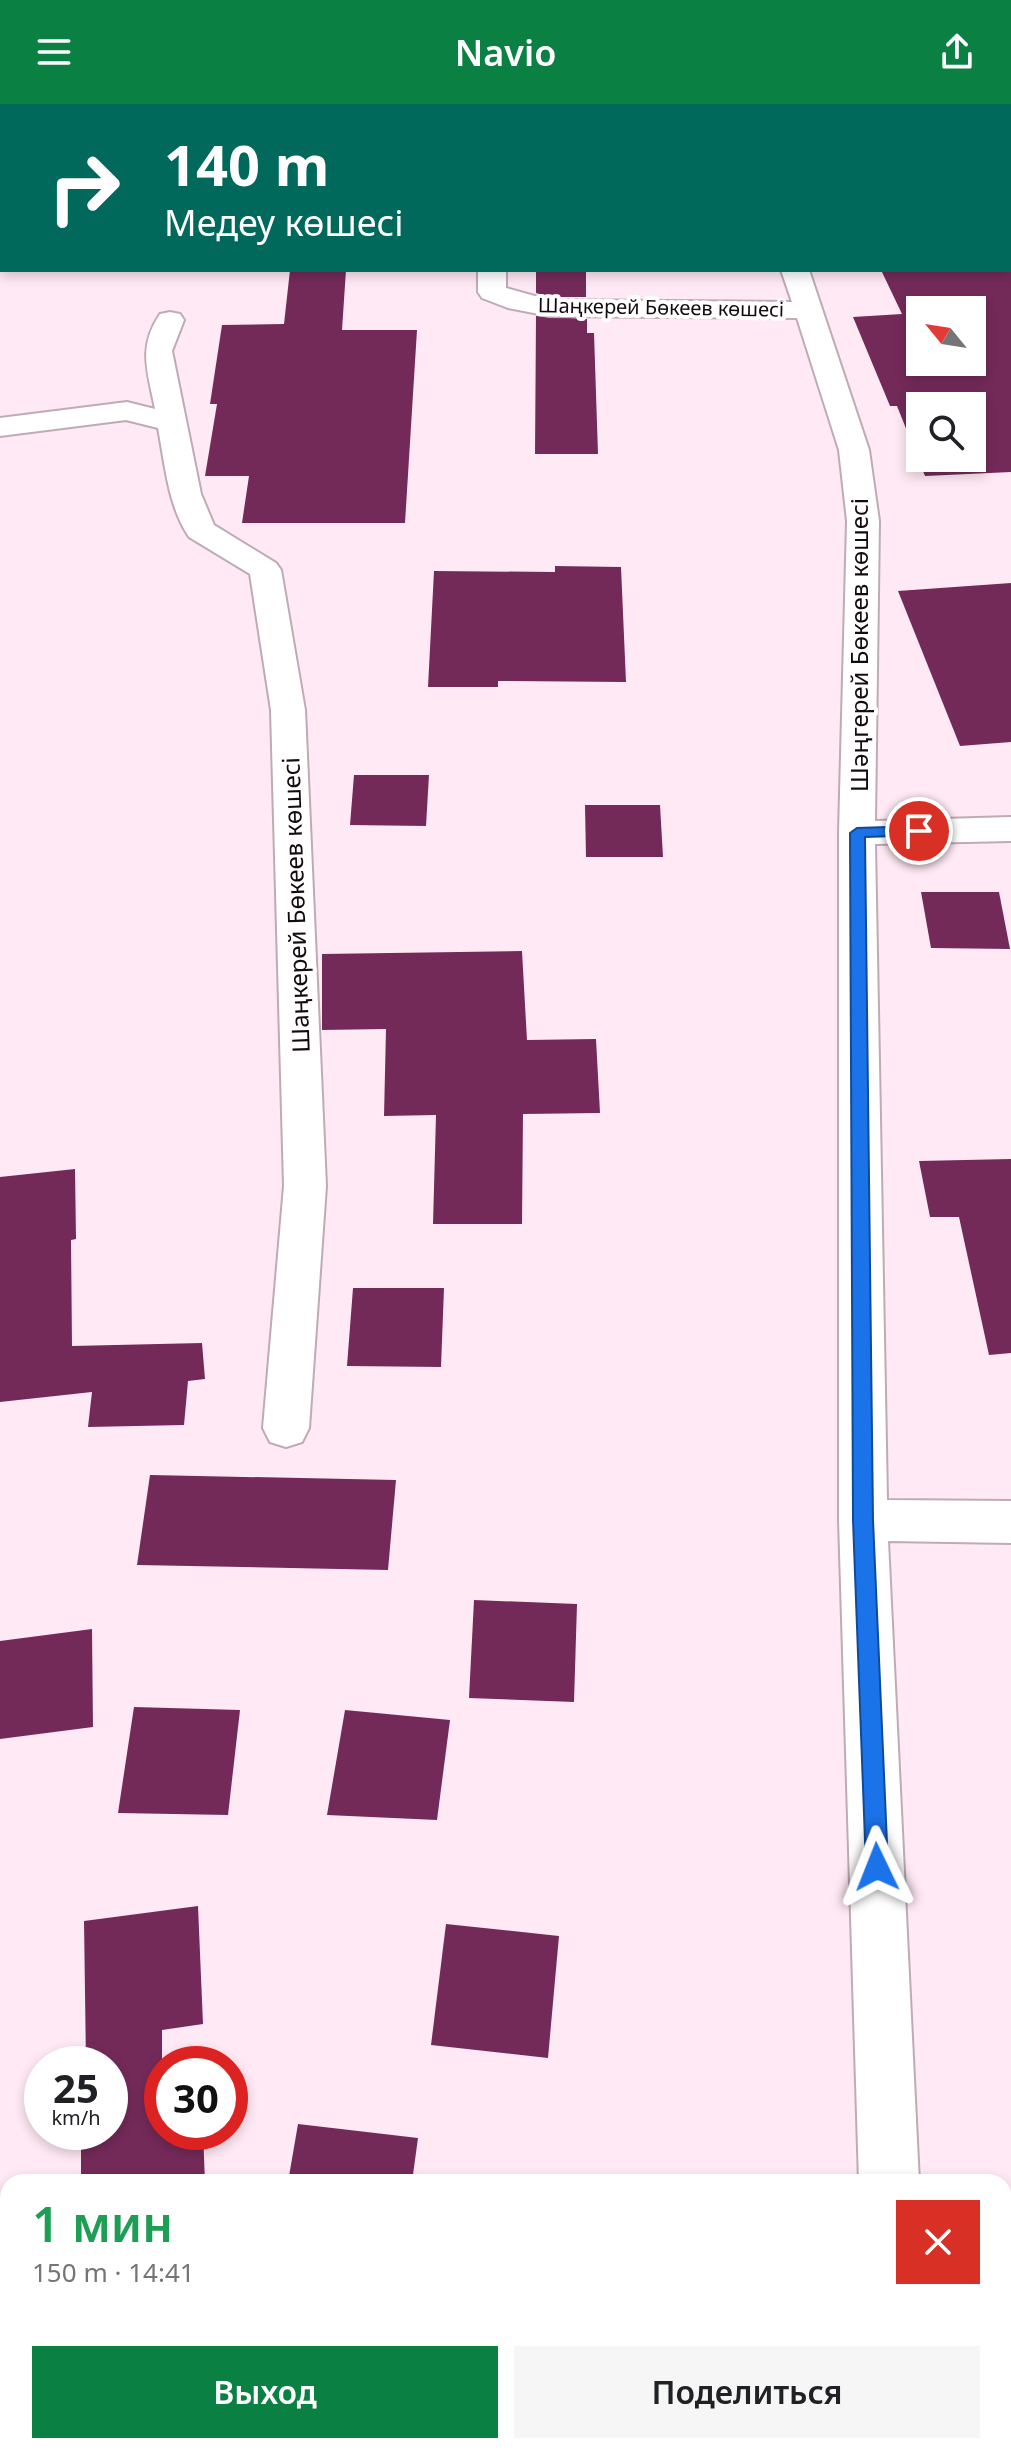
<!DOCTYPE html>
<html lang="ru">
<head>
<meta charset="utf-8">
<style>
	body { margin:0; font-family:"Noto Sans",sans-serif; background:#f6f6f6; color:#202124; height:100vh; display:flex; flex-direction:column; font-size:30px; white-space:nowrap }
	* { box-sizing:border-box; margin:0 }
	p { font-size:26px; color:#757577 }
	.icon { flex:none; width:44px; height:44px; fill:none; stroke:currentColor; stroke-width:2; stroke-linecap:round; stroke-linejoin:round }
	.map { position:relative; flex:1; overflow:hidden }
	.drawer { position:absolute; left:0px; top:2070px; width:1012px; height:280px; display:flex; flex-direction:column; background:#fff; border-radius:24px 24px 0 0; box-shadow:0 4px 12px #0003 }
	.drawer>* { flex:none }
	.hud { position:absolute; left:0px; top:0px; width:1012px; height:168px; box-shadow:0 4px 12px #0003; background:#00695c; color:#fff; overflow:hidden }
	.needle { width:52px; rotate:300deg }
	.fabs { position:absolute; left:906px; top:192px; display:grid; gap:16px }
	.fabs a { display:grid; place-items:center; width:80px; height:80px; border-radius:0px; background:#fff; box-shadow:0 4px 12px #0003; font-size:40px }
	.speed { position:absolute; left:24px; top:1942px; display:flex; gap:16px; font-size:40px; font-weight:700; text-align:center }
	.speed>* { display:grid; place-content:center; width:104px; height:104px; border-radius:50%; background:#fff; box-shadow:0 4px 12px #0003; line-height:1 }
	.speed small { font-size:20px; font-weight:400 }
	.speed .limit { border:12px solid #d22; background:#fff; color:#111 }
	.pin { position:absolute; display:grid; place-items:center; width:68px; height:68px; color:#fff; margin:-34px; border:4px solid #fff; border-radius:50%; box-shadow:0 2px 8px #0007 }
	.me { position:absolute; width:88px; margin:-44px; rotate:358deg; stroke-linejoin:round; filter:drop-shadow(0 0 6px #0008) }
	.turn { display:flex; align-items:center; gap:28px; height:168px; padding:0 32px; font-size:36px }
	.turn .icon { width:104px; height:104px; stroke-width:2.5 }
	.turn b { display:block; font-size:56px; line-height:68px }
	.round { display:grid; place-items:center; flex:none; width:84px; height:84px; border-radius:0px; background:#f6f6f6 }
	.summary { display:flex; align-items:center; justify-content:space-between; height:136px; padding:0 32px }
	h1 { font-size:48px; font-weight:600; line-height:60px; color:#1e9e55 }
	.button { display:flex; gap:16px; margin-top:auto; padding:16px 32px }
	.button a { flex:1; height:92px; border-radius:0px; background:#0b8043; color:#fff; font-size:32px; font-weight:600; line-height:92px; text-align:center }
	.button a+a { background:#f6f6f6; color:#202124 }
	header { display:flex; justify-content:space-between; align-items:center; height:104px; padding:0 32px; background:#0b8043; color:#fff; font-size:36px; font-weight:600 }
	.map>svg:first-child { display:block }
	.building { fill:#742a59; fill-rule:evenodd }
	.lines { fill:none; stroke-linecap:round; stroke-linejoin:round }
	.street-casing { stroke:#bfabb5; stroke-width:4 }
	.street { fill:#fff; fill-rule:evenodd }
	.route { fill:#1a73e8; stroke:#114b97; stroke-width:2 }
	.labels { text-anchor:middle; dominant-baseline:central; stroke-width:8; stroke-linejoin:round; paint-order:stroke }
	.far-street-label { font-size:20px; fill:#120b0f; stroke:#fff }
	.street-label { font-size:24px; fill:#120b0f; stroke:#fff }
</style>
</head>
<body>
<header><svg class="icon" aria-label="menu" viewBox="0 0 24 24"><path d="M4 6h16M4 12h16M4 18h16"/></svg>Navio<svg class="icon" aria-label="share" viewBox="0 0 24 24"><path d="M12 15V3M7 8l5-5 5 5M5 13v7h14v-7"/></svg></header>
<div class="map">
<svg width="1011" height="2350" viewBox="0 0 1011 2350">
	<rect width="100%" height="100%" fill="#ffe9f4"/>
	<g class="building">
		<path d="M290 166H346L342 226H417L405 419H242L249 372H205L217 300H210L222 221 284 220Z"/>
		<path d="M536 166H586V193H549L536 189Z"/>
		<path d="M881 166H1011V368L925 372 897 302H890L853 213 902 210ZM920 206H972V258H920ZM920 302H972V354H920Z"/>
		<path d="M536 212 587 215V229H594L598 350H535Z"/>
		<path d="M555 462 621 463 626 578 498 577V583H428L434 467 555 468Z"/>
		<path d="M1011 479V638L960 642 898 487Z"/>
		<path d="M354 671H429L426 722 350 721Z"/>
		<path d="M585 701H660L663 753H586Z"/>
		<path d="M921 788H999L1010 845 931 844Z"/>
		<path d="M522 847 527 936 596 935 600 1009 523 1010 522 1120H433L436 1011 384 1012 386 925 322 926V850Z"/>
		<path d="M1011 1055V1249L989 1251 959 1113H930L919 1057Z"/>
		<path d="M75 1065 76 1135 71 1136 72 1242 202 1239 205 1275 188 1277 184 1321 88 1323 92 1288 0 1298V1073Z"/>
		<path d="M353 1184H444L441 1263 347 1262Z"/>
		<path d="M150 1371 396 1376 388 1466 137 1461Z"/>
		<path d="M474 1496 577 1500 574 1598 469 1594Z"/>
		<path d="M92 1525 93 1623 0 1635V1537Z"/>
		<path d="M134 1603 240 1606 228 1711 118 1709Z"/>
		<path d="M345 1606 450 1616 437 1716 327 1711Z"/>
		<path d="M198 1802 203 1920 162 1926V2028H203L205 2078H81V2028H110V1960H86L84 1817Z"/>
		<path d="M446 1820 559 1832 548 1954 431 1941Z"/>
		<path d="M298 2020 418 2034 412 2078H288Z"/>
	</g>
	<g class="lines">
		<g class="street-casing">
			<g id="street">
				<path d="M437 0H461L462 2H438Z"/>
				<path d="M737 0H761L762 2H738Z"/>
				<path d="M478 166H506V184L549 196 792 198 781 166H809L869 346 879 417 875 717 1011 713V737L875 740 887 1396 1011 1397V1439L888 1437 919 2078H859L839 1416V729L847 417 839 346 797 214 549 212 508 204 482 194 478 188Z"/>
				<path d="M170 208 180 210 184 216 172 247 201 390 214 421 276 459 281 466 305 606 326 1082 309 1324 302 1338 286 1343 270 1338 263 1324 284 1082 271 606 250 470 189 433C168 402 165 360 158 324L126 316 0 332V314L127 298 155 305C148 268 137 244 160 210Z"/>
				<rect x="868" y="2342" width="64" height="8"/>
			</g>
		</g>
		<use href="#street" class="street"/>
	</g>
	<path class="route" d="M919 722 926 727 924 731 865 733 873 1416 888 1763 885 1771 877 1774 869 1771 866 1763 853 1416 850 729 857 724Z"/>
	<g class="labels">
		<g class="far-street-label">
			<text transform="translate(661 203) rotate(1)">Шаңкерей Бөкеев көшесі</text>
		</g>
		<g class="street-label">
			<text transform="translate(858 541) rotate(-90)">Шәңгерей Бөкеев көшесі</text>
			<text transform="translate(295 801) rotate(-92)">Шаңкерей Бөкеев көшесі</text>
		</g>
	</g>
</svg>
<div class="fabs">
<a><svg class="needle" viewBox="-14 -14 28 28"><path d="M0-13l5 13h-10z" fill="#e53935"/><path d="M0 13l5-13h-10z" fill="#757577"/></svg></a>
<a><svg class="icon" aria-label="search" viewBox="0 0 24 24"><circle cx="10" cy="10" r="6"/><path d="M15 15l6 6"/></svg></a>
</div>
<div class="speed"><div>25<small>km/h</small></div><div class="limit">30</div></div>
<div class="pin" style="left:919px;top:727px;background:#d93025"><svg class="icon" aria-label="arrive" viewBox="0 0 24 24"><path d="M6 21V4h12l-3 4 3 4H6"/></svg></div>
<svg class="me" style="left:877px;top:1763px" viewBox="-20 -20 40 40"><path d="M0-17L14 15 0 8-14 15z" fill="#1a73e8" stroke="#fff" stroke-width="4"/></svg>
<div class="hud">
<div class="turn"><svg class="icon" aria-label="right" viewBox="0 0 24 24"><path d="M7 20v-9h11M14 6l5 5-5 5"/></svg><div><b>140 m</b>Медеу көшесі</div></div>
</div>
<section class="drawer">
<div class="summary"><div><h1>1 мин</h1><p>150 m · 14:41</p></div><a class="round" style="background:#d93025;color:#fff"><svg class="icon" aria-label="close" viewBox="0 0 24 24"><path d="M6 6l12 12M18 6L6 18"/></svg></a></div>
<div class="button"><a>Выход</a><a>Поделиться</a></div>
</section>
</div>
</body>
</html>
